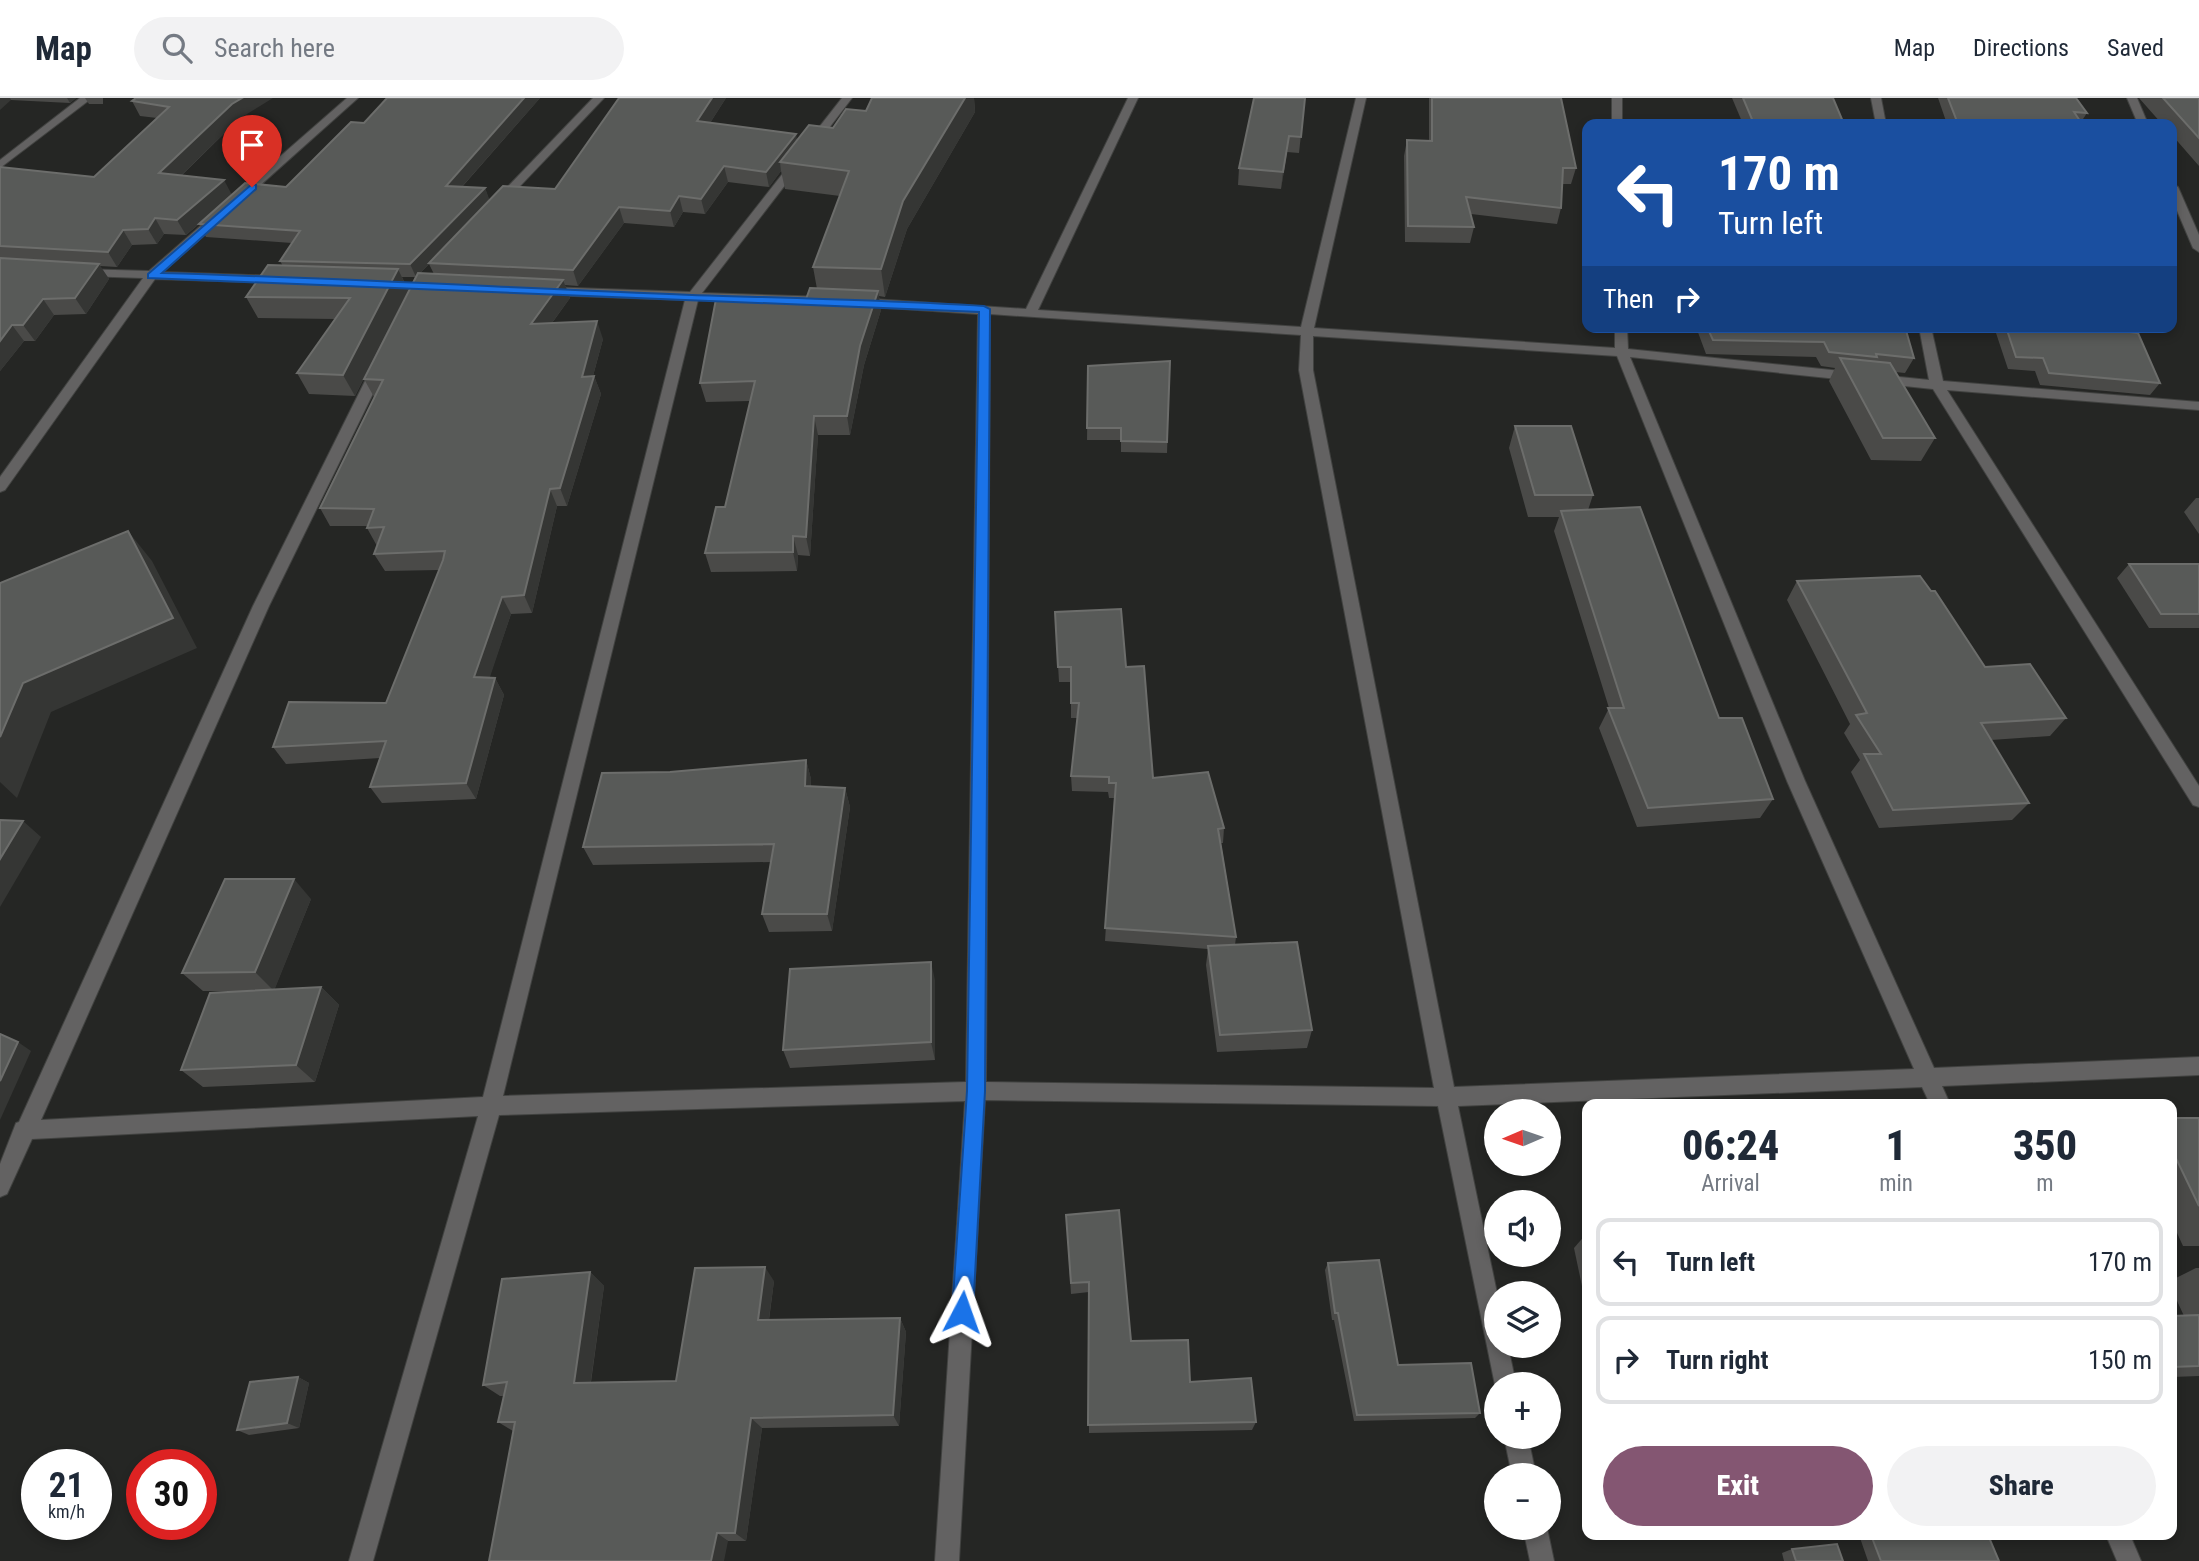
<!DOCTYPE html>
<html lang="en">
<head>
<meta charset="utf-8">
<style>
	body { margin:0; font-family:"Roboto Condensed",sans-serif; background:#f2f2f3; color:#1f2937; height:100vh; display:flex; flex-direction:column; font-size:26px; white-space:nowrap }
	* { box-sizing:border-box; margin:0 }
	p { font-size:23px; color:#747a83 }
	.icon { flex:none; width:38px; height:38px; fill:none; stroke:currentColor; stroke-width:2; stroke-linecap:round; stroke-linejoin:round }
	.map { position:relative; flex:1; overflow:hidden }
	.sheet { position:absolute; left:1582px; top:1001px; width:595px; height:441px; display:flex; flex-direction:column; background:#fff; border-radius:14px; box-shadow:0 4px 10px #0003 }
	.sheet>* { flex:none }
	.guide { position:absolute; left:1582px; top:21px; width:595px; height:214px; border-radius:14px; box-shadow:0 4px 10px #0003; background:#1a4fa0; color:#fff; overflow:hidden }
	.needle { width:46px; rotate:268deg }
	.tools { position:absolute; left:1484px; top:1001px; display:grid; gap:14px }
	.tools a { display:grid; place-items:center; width:77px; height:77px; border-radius:50%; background:#fff; box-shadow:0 4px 10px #0003; font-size:35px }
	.speed { position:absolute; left:21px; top:1351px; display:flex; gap:14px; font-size:35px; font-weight:700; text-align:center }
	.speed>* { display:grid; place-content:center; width:91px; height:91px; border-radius:50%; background:#fff; box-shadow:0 4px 10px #0003; line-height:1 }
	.speed small { font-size:18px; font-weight:400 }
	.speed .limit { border:10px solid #d22; background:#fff; color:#111 }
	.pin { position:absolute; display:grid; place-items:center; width:60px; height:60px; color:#fff; margin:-72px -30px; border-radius:50% 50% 50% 0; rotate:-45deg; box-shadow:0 0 7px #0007 }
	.pin .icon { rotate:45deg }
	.me { position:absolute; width:77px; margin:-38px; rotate:4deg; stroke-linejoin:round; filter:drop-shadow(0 0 5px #0008) }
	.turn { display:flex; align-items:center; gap:24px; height:147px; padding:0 21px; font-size:32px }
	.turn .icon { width:91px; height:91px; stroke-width:2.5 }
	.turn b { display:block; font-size:49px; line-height:60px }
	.then { display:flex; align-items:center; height:66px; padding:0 21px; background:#0003; gap:14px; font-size:26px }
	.eta { display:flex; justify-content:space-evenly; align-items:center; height:119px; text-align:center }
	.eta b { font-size:42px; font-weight:800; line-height:49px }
	.primary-button { display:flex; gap:14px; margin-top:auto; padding:14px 21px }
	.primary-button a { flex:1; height:80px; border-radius:42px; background:#845672; color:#fff; font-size:28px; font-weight:800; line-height:80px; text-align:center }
	.primary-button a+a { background:#f2f2f3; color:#1f2937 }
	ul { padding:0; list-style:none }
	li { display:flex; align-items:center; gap:21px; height:88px; margin:0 14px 10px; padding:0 7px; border:4px solid #e0e1e3; border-radius:14px }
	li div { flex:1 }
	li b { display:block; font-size:26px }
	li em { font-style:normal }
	header { display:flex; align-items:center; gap:42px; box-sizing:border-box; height:98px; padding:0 35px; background:#fff; border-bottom:2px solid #e0e1e3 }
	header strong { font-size:33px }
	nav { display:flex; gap:38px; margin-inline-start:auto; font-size:24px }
	.search { width:490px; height:63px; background:#f2f2f3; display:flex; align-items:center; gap:18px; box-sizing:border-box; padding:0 24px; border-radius:38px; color:#747a83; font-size:26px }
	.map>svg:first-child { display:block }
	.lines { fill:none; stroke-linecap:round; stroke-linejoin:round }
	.minor-casing { stroke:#414240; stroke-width:2 }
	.minor { fill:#636262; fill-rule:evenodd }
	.wall { fill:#4a4a48; fill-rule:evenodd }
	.shaded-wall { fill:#353634 }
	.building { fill:#585a58; stroke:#6c6d6b; stroke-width:2 }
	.route { fill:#1a73e8; stroke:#114b97; stroke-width:2 }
</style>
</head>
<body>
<header>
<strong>Map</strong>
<div class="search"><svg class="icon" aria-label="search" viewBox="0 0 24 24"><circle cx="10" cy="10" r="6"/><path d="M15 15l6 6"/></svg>Search here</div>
<nav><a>Map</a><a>Directions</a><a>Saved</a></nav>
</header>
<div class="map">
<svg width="2199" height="1463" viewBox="0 0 2199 1463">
	<rect width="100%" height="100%" fill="#252624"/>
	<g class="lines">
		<g class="minor-casing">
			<g id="minor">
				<path d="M80 0H92L0 70V62Z"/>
				<path d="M347 0H358L163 174 280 178 286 182 284 185 155 181 5 392 0 394V379L143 180 84 178 80 177V171L149 173Z"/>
				<path d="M593 0H604L501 108H493V104Z"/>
				<path d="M842 0H852L702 195 829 199 835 203 833 206 698 202 503 998 966 984 978 216 857 208 851 204 857 200 1026 211 1128 0H1138L1038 212 1301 229 1356 0H1366L1314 230 1615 250V229H1627L1628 251 1929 282 1919 229H1931L1943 283 2199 304V312L1947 292 2199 688V709L2193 707 1933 291 1630 259 1805 683 1934 970 2199 959V977L1942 988 1950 1006H1930L1922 989 1458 1008 1497 1195 1496 1248H1508L1516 1286H1496V1292L1438 1008 985 1002 959 1463H935L965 1003 499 1017 373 1463H349L478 1018 32 1041 7 1096 0 1099V1066L16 1025 19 1024 253 508 372 269 379 265 386 269 269 508 41 1022 483 999 685 202 545 197 539 193 545 189 690 194ZM990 216 1301 237 1299 272 1434 990 986 984ZM1313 238 1617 258 1787 683 1914 971 1454 989 1313 272Z"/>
				<rect x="1612" y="0" width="10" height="26"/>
				<path d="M1871 0H1881L1886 26H1876Z"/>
				<path d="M2127 0H2137L2148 26H2138Z"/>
				<path d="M2172 86 2178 89 2199 137V154L2193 150 2172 101Z"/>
				<path d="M1504 1339H1528L1536 1377H1512Z"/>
				<path d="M1523 1430H1547L1554 1463H1530Z"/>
				<path d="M2106 1437H2130L2141 1463H2117Z"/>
			</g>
		</g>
		<use href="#minor" class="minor"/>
	</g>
	<g class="wall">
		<path d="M0 0H76L70 5 11 2Z"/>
		<path d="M85 0H103V6H89Z"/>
		<path d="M387 0H540L462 89 485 90 489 102 555 91 619 0H726L710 25 797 42 833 30 866 13 872 0H974L975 14 907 131 885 199 879 198 881 212 864 267 850 337H818L810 458 798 457 797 473 711 474 705 455 725 409 750 303 706 304 700 285 805 204 817 191 813 169 840 98 785 91 781 73 769 89 728 84 705 116 683 114 674 129 624 125 578 188 565 187 570 200 552 225 603 241 593 278H594L601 296 567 408H557L532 515 511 516 489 580H495L504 597 476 701 382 705 370 689 380 660 286 666 273 649 386 605 439 472 385 473 374 456 377 448 367 430 368 428H330L320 410 375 299H374L364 281 415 179H402L408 192 355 298 309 296 297 275 335 221 258 220 246 199 283 168 280 163 292 145 206 139 199 126 186 137 164 136 157 146 132 147 117 169 100 168 109 181 86 216 54 217 35 243H24L0 273V69L94 79 157 20 140 18 132 3 239 21 181 78 232 96 286 89 364 25ZM429 166 434 176 420 175Z"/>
		<path d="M1305 0 1299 55 1287 54 1281 91 1238 87 1239 70Z"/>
		<path d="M1429 0H1561L1576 70 1571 86H1562L1561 110 1557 126 1471 116 1474 129 1470 145 1405 144 1404 58 1407 42 1429 43Z"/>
		<path d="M1732 0H1833L1844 26H1743Z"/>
		<path d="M1938 0H2076L2087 15 2081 24 2082 26H1947Z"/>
		<path d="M2139 0H2199V68L2172 37V26H2162Z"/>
		<path d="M1696 229H1905L1914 260 1905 275 1895 274 1935 340 1921 363 1871 362 1829 283 1835 270 1821 268 1816 259 1706 256Z"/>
		<path d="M1994 229H2111L2160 285 2150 297 2040 287 2035 273 2008 271Z"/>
		<path d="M1170 263 1167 355 1121 354V342H1087L1088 268Z"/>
		<path d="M1515 328 1593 397 1588 412 1719 620 1773 701 1760 720 1637 729 1599 630 1609 610 1554 433 1559 419H1528L1509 350Z"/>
		<path d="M2196 400H2199V436L2184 414Z"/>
		<path d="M2129 466H2199V530H2149L2117 480Z"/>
		<path d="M1797 483 1985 569 2066 620 2050 638 1991 642 2029 705 2012 722 1879 730 1851 674 1860 662 1844 635 1850 626 1787 502Z"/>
		<path d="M1055 514 1126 569 1153 680 1224 730 1223 745H1221L1236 839 1235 847 1312 932 1307 950 1217 954 1206 867 1208 851 1105 843 1114 700H1109L1108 694 1072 693 1071 678 1077 620H1071V584H1059Z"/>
		<path d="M806 662 811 681V689L845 690 850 709 832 833 769 834 762 816 771 764 593 767 583 749 670 674Z"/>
		<path d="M311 801 274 892 321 889 339 907 315 984 203 989 181 972 253 893H203L182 875Z"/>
		<path d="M935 882V962L790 970 783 952Z"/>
		<path d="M2172 1020H2199V1148H2183L2172 1124Z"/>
		<path d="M1066 1117 1131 1243 1190 1284 1256 1324 1252 1332 1089 1335V1194L1071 1196Z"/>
		<path d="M1587 1135V1212L1574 1150Z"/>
		<path d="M1328 1165 1398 1267 1480 1315 1475 1320 1354 1323 1334 1222H1332L1325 1172Z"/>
		<path d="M2196 1170H2199V1278L2172 1279V1218H2184L2172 1192V1182Z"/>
		<path d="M590 1174 604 1188 591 1284 676 1283 774 1183 769 1222 900 1220 906 1234 899 1328 762 1330 746 1443H728L513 1333 498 1324 504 1298H500L483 1287Z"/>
		<path d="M298 1279 309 1285 299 1330 249 1337 237 1332Z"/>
		<path d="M1859 1437H1988L1999 1463H1868Z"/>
		<path d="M1792 1451 1843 1463H1784L1782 1455Z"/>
	</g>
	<g class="shaded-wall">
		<path d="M0 0H10L11 2 0 12Z"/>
		<path d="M67 0H76L70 5Z"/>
		<path d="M242 0H273L239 21 167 91 159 75 232 6Z"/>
		<path d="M524 0H540L451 101 446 88Z"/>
		<path d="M712 0H726L701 39 697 23Z"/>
		<path d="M965 0H974L975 14 907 131 885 199 881 171 903 103Z"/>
		<path d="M796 36 799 51 780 64 781 73 769 89 766 74Z"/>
		<path d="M1289 38 1287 54 1281 91 1283 74Z"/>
		<path d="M724 68 728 84 705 116 701 101Z"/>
		<path d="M224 82 232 97 186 137 177 122Z"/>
		<path d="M485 90 490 103 416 179 410 166Z"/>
		<path d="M679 98 683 114 674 129 670 113Z"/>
		<path d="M619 109 624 125 578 188 573 172Z"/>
		<path d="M155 120 164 136 157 146 148 131Z"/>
		<path d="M123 132 132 147 117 169 108 154Z"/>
		<path d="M99 166 109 181 86 216 75 200Z"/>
		<path d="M398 171 408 192 355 298 343 277Z"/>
		<path d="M563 182 570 200 538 244 531 226Z"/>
		<path d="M878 193 881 212 864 267 850 337 847 318 860 248Z"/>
		<path d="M43 201 54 217 35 243 23 227Z"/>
		<path d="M597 223 603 241 588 296 582 279Z"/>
		<path d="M12 227 24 243 0 273V243Z"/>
		<path d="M594 278 601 296 567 408 560 390Z"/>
		<path d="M814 318 818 337 810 458 806 439Z"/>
		<path d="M550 391 557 408 532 515 524 497Z"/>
		<path d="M128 433 152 463 197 550 51 614 17 700 0 684V639L23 585Z"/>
		<path d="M793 438 798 457 797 473 793 454Z"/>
		<path d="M502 499 511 516 484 597 474 579Z"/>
		<path d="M495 580 504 597 476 701 466 685Z"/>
		<path d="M806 662 811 681 810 707 805 688Z"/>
		<path d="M845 690 850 709 832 833 827 816Z"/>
		<path d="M23 723 41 739 0 809V761Z"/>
		<path d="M294 781 311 801 274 893 255 874Z"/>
		<path d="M931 864 935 882V962L931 944Z"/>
		<path d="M321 889 339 907 315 984 296 967Z"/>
		<path d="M18 944 31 953 0 1022V983Z"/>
		<path d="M765 1169 774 1183 767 1235 758 1222Z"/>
		<path d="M590 1174 604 1188 589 1296 574 1285Z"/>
		<path d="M900 1220 906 1234 899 1328 893 1317Z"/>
		<path d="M298 1279 309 1285 299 1330 287 1325Z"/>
		<path d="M751 1320 762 1330 746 1443 735 1435Z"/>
		<path d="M717 1435 728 1443 724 1463H711Z"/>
	</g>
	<g class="building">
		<path d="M136 0H242L232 6 159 75 224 82 177 122 155 120 148 131 123 132 108 154 0 148V69L94 79 169 9 132 3Z"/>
		<path d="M387 0H524L446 88 485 90 410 166 280 163 300 133 199 126 245 85 286 89 351 24 364 25Z"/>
		<path d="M619 0H712L697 23 796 36 766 74 724 68 701 101 679 98 670 113 619 109 573 172 429 165 503 88 555 91Z"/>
		<path d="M872 0H965L903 103 881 171 813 169 849 73 780 64 809 27 833 30 846 11 866 13Z"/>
		<path d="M1254 0H1305L1301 39 1289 38 1283 74 1239 70Z"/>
		<path d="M1432 0H1561L1576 70H1563L1561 110 1466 99 1474 129 1408 128 1407 42 1432 43Z"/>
		<path d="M1743 0H1833L1844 26H1754Z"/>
		<path d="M1948 0H2076L2087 15 2074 14 2082 26H1958Z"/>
		<path d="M2163 0H2199V40Z"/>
		<path d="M0 160 99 166 75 200 43 201 23 227H12L0 243Z"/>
		<path d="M268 167 398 171 343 277 297 275 350 200 246 199Z"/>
		<path d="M418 175 563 182 531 226 597 223 582 279 594 278 560 390 550 391 524 497 502 499 474 579 495 580 466 685 370 689 386 643 273 649 289 604 386 605 443 462 445 453 374 456 384 429 367 430 374 411 320 410 383 282 364 281Z"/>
		<path d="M810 190 878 193 860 248 847 318H814L806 439 793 438V454L705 455 716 409H725L755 283 700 285 716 201 805 204Z"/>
		<path d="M1707 229H1905L1914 260 1876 256 1877 259 1829 254 1824 244 1713 242Z"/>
		<path d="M2006 229H2111L2113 232 2138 235 2160 285 2049 275 2043 260 2016 259Z"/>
		<path d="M1840 260 1890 265 1935 340H1883Z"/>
		<path d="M1170 263 1167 344 1121 343V330H1087L1088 268Z"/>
		<path d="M1515 328H1571L1593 397H1535Z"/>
		<path d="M1640 409 1719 620H1742L1773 701 1648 710 1608 610H1624L1561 413Z"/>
		<path d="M128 433 173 520 23 585 0 639V485Z"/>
		<path d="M2129 466H2199V516H2161Z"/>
		<path d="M1920 478 1931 493H1935L1985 569 2030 566 2066 620 1981 625 2029 705 1893 712 1864 656H1881L1856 617 1867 615 1797 483Z"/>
		<path d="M1121 511 1126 569 1144 568 1153 680 1208 674 1224 730 1218 731 1236 839 1105 830 1116 685H1109V679L1071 678 1079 605H1071V569H1058L1055 514Z"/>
		<path d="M806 662 805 688 845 690 827 816H762L774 746 583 749 602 675 670 674Z"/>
		<path d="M0 722 23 723 0 761Z"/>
		<path d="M225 781H294L255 874 182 875Z"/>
		<path d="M1297 844 1312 932 1220 937 1208 848Z"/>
		<path d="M931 864V944L783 952 790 871Z"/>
		<path d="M321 889 296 967 181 972 210 895Z"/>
		<path d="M0 936 18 944 0 983Z"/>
		<path d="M2172 1020H2199V1108L2172 1052Z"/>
		<path d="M1119 1112 1131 1243 1188 1242 1190 1284 1251 1280 1256 1324 1088 1327 1089 1184 1071 1185 1066 1117Z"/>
		<path d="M1379 1162 1398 1267 1471 1265 1480 1315 1357 1317 1338 1215H1335L1328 1165Z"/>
		<path d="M765 1169 758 1222 900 1220 893 1317 751 1320 735 1435H717L711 1463H489L515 1324H498L507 1284 483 1287 502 1181 590 1174 574 1285 676 1283 695 1170Z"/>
		<path d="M2199 1217V1268L2172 1269V1218Z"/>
		<path d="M298 1279 287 1325 237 1332 250 1284Z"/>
		<path d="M1871 1437H1988L1999 1463H1881Z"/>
		<path d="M1837 1446 1843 1463H1796L1792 1451Z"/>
	</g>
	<path class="route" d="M252 86 256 87V91L162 175C339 180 515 190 692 197 790 200 887 202 984 208L990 211 985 993 973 1214 970 1221 962 1224 955 1221 952 1214 967 993 979 214 148 180V176Z"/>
</svg>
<div class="tools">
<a><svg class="needle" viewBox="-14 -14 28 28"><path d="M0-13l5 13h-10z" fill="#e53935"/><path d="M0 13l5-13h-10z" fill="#747a83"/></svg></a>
<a><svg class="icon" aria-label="sound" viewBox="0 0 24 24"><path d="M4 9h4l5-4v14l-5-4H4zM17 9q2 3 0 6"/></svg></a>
<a><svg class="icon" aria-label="layers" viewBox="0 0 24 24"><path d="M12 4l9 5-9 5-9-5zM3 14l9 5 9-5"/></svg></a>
<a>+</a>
<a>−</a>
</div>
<div class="speed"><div>21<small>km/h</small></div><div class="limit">30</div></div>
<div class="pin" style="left:252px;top:89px;background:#d93025"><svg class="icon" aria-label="arrive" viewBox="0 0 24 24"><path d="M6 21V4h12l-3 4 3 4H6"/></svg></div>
<svg class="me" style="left:962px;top:1214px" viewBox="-20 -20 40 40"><path d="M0-17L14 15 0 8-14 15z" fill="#1a73e8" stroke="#fff" stroke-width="4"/></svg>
<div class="guide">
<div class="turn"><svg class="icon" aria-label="left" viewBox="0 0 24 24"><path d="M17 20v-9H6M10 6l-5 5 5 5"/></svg><div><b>170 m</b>Turn left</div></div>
<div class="then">Then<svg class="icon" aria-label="right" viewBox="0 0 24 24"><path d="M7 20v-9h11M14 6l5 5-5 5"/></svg></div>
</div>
<section class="sheet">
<div class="eta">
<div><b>06:24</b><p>Arrival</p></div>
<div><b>1</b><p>min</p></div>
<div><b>350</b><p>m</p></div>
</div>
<ul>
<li><svg class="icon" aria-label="left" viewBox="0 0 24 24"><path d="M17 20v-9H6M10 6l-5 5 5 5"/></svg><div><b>Turn left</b></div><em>170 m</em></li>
<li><svg class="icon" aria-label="right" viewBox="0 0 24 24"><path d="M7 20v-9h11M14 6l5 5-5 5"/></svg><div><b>Turn right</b></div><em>150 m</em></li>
</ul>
<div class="primary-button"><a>Exit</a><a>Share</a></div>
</section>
</div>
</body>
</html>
